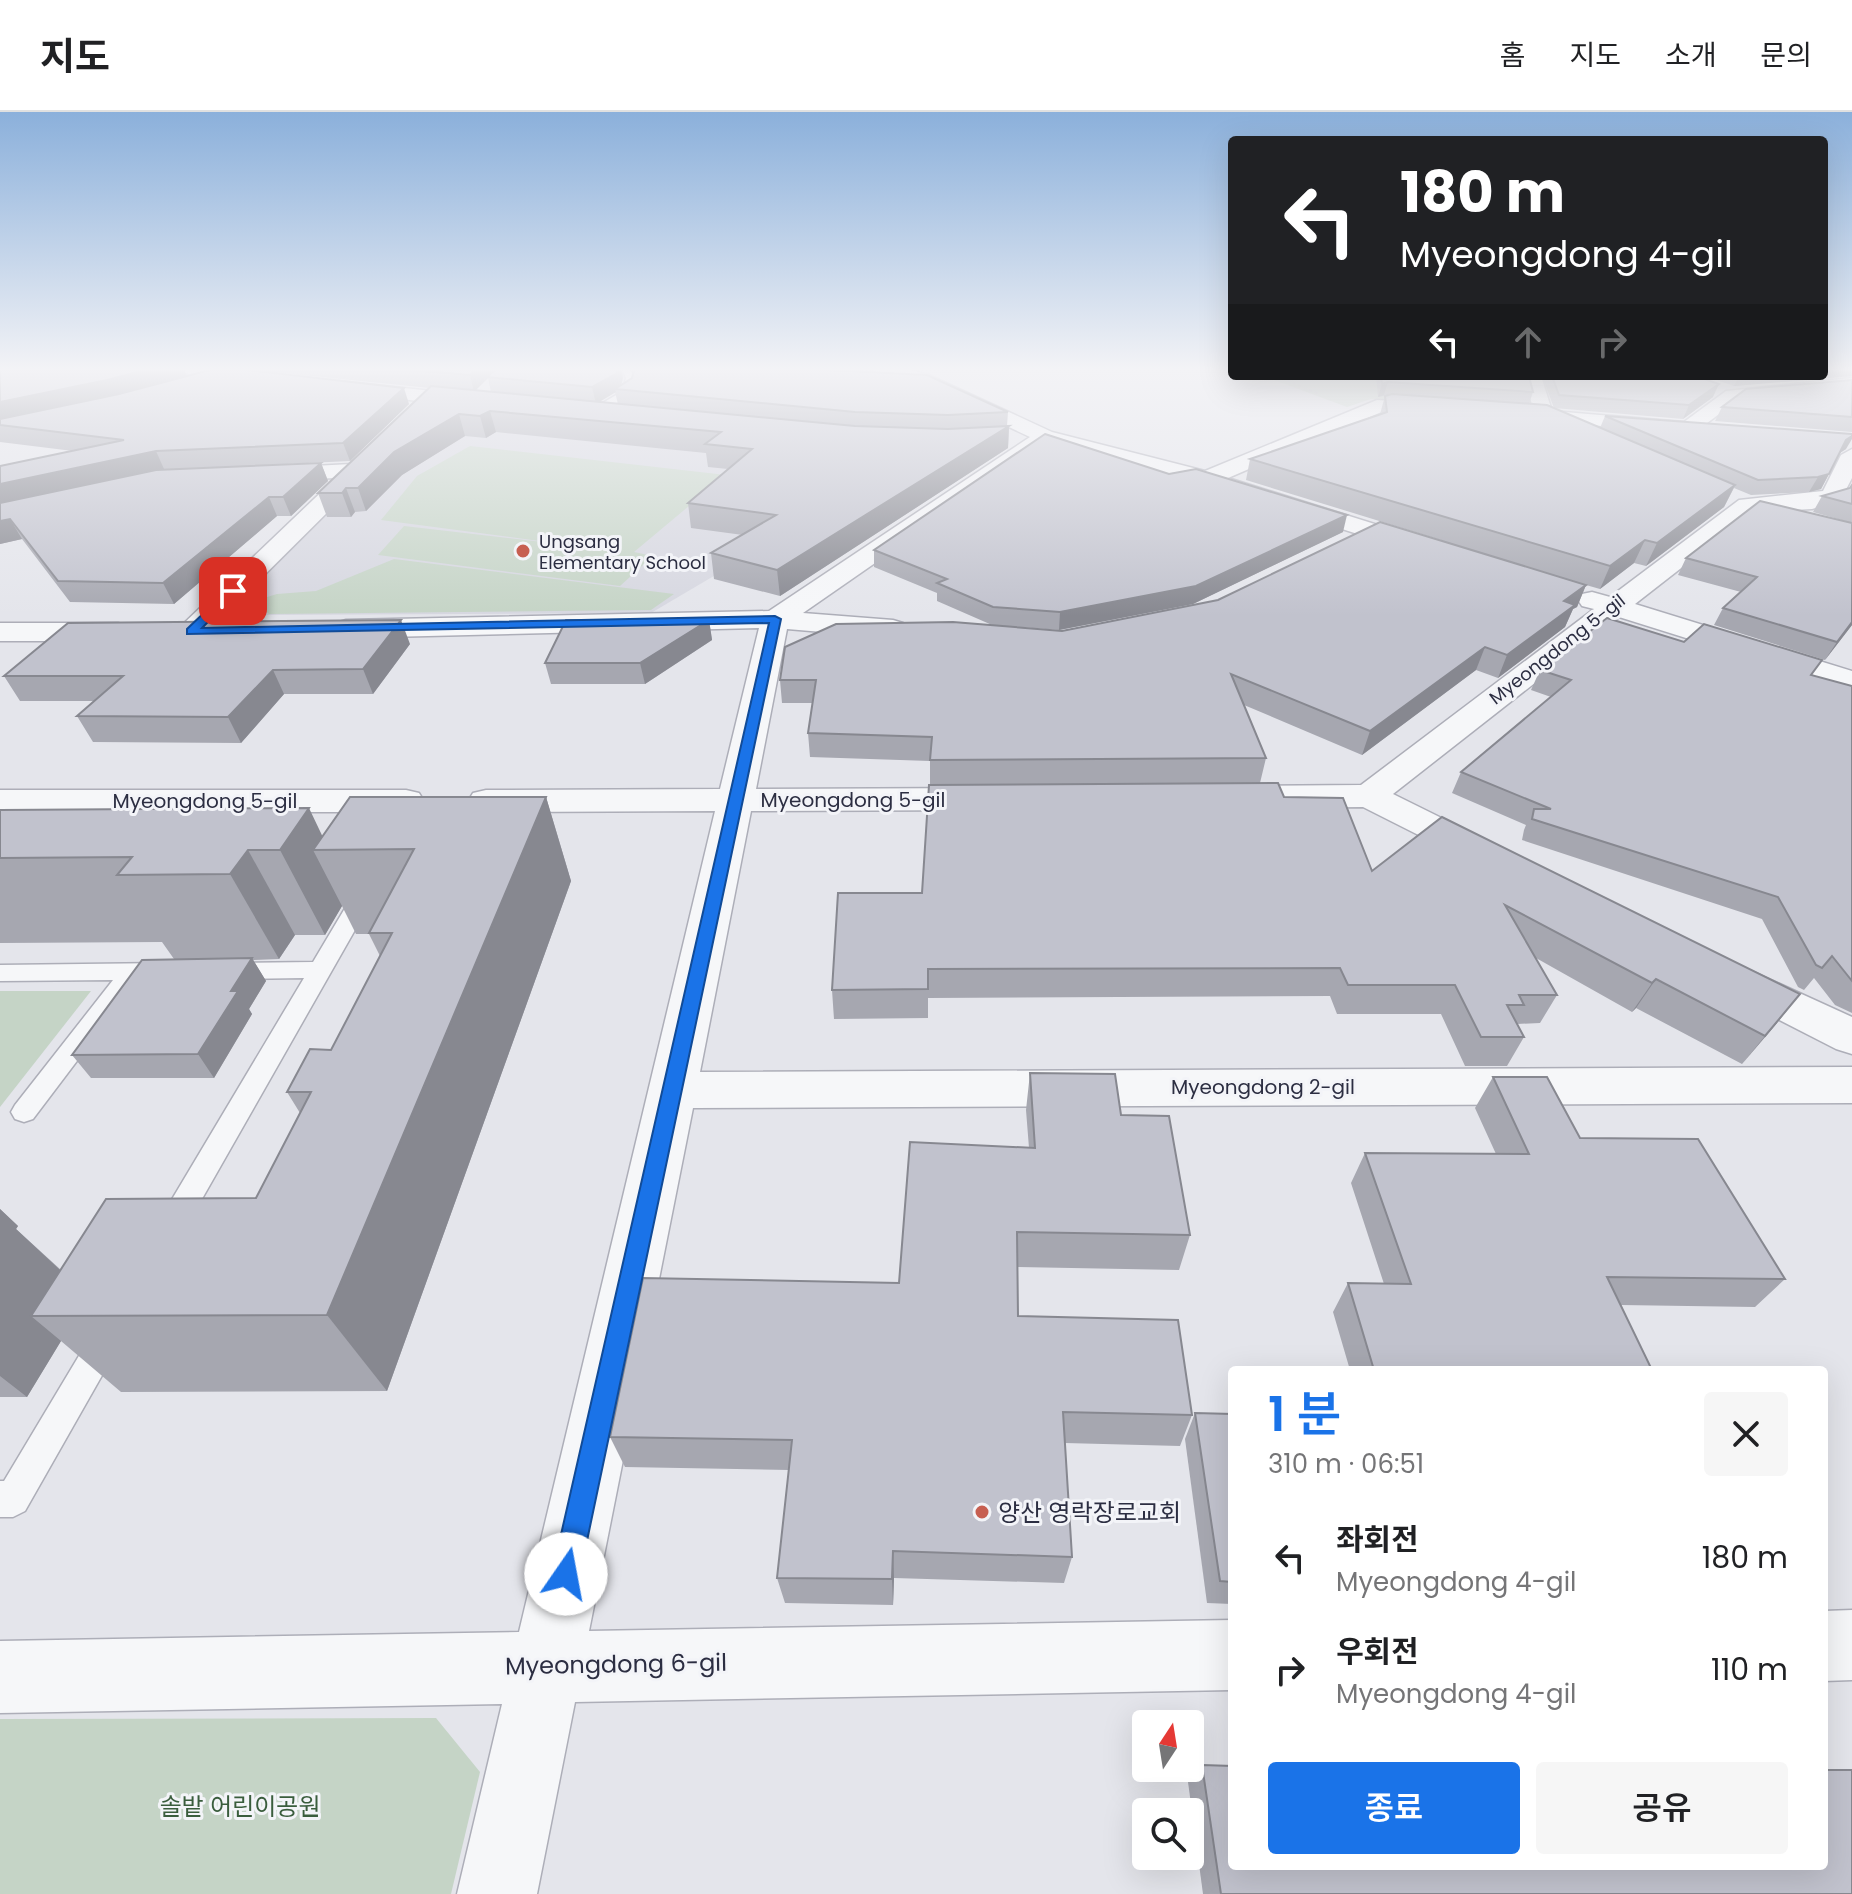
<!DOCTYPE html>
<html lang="ko">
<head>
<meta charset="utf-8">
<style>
	body { margin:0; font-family:Poppins,"Noto Sans KR",sans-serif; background:#f6f6f6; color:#202124; height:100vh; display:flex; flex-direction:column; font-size:30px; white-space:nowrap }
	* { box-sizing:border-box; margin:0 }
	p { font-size:26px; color:#757577 }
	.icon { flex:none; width:44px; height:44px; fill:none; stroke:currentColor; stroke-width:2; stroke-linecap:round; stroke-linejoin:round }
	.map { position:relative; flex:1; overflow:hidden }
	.side { position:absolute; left:1228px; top:1254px; width:600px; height:504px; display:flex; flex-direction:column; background:#fff; border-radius:8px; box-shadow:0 8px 32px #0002 }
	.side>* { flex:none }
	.banner { position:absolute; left:1228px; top:24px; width:600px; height:244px; border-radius:8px; box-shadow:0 8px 32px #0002; background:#202124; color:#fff; overflow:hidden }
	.needle { width:52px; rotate:12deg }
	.controls { position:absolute; left:1132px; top:1598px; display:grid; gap:16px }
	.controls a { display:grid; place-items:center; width:72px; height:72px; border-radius:8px; background:#fff; box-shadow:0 8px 32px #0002; font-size:40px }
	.pin { position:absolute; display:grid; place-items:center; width:68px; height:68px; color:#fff; margin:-34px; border-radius:16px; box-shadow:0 4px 12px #0006 }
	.me { position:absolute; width:88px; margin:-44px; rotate:12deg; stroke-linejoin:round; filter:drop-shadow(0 0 6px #0008) }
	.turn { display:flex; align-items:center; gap:28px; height:168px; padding:0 40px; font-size:36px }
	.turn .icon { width:104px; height:104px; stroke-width:2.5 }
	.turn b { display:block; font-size:56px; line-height:68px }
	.lanes { display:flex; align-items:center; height:76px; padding:0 40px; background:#0003; justify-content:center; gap:40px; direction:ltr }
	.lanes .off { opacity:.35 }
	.round { display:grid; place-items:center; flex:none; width:84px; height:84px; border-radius:8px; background:#f6f6f6 }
	.summary { display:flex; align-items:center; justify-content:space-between; height:136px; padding:0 40px }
	h1 { font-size:48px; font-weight:600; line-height:60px; color:#1a73e8 }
	.primary-button { display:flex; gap:16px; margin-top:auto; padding:16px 40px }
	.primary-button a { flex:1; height:92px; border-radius:8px; background:#1a73e8; color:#fff; font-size:32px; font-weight:600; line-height:92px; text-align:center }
	.primary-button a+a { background:#f6f6f6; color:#202124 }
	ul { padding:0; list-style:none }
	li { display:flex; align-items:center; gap:24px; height:112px; padding:0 40px }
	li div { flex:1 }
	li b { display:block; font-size:30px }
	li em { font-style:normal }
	header { display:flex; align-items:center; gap:48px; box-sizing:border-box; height:112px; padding:0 40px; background:#fff; border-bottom:2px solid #e0e0e0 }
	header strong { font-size:38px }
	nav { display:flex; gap:44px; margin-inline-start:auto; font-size:28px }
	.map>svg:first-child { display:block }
	.built { fill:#d6d7e0 }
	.green { fill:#c5d4c6 }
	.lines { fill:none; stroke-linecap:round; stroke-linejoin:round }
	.service-casing { stroke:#adaeb8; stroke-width:3 }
	.minor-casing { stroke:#adaeb8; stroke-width:3 }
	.secondary-casing { stroke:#adaeb8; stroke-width:3 }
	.path { stroke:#c1c3c9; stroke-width:2; stroke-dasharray:3 3; stroke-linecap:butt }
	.service { fill:#f6f7f9; fill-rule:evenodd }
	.minor { fill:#f6f7f9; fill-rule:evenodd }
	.secondary { fill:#fff; fill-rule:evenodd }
	.wall { fill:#a6a7b0; fill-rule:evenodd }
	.shaded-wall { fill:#878890 }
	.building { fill:#c1c2cd; stroke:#878890; stroke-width:2 }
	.route { fill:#1a73e8; stroke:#114b97; stroke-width:2 }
	.poi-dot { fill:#c75f51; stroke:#f3f4f8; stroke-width:3 }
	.labels { text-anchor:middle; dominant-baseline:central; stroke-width:6; stroke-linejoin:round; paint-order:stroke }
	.far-poi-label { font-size:18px; fill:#2c2e42; stroke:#f3f4f8; text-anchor:start }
	.far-street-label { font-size:18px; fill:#2c2e42; stroke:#f3f4f8 }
	.street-label { font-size:20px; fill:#2c2e42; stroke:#f3f4f8 }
	.near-poi-label { font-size:24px; fill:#2c2e42; stroke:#f3f4f8; text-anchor:start }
	.near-street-label { font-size:24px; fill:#2c2e42; stroke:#f3f4f8 }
	.near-park-label { font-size:24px; fill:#3a5d3d; stroke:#f3f4f8 }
</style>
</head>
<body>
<header>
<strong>지도</strong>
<nav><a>홈</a><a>지도</a><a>소개</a><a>문의</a></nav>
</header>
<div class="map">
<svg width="1852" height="1782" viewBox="0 0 1852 1782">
	<rect width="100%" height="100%" fill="#e4e5eb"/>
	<path class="built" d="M416 313 866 330 836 392 651 501 265 503 242 486Z"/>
	<g class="green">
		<path d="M1263 264H1521L1531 294 1513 297 1371 287 1347 295Z"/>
		<path d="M470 334 726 363 634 440 653 444 620 474 378 443 404 414 577 434 381 408 417 364Z"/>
		<path d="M394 447 674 482 651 498 269 502 254 489 277 482 316 479Z"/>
		<path d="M0 879H91L0 995Z"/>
		<path d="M436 1606 480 1660 451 1782H0V1607Z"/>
	</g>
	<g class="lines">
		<g class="service-casing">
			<g id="service">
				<path d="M622 257H628L636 265 632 282 597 303H589V299L623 279 626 266Z"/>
				<path d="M365 774 376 781 182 1122 172 1125 162 1122 158 1113 162 1104 304 866 226 867 218 865 214 859 218 853 226 851 313 850 357 776Z"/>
				<path d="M166 851 174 853 178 859 174 865 139 867 33 1007 24 1010 15 1007 11 1000 15 993 113 868 0 869V853Z"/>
				<path d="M106 1212 117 1217 122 1227 117 1237 25 1399 13 1405H0V1369H4L95 1217Z"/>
			</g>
		</g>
		<g class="minor-casing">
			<g id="minor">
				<path d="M187 255 262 261 271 267 262 273 192 264 183 259Z"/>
				<path d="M871 255H899L929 263 1052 320 1205 359 1377 288 1448 292 1451 296 1441 302 1386 298 1228 366 1432 430 1436 435 1432 440H1414L1198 371 1048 331 803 501 893 508 903 511 907 517 903 523 893 526 787 517 756 677 986 676 999 679 1004 687 999 695 986 698 751 699 700 960 1852 955V991L693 996 589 1519 1232 1508V1578L575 1590 537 1782H457L502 1592 0 1601V1529L519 1520 715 699 486 700 473 697 468 689 473 681 486 678 720 677 759 516 346 526 336 523 332 517 336 511 346 508 769 499 1030 325 915 271 874 259Z"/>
				<path d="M1523 264H1541L1552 299 1684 310 1726 279 1852 266V278L1738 288 1695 320 1688 322 1537 308Z"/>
				<path d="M346 270 480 284 490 290 480 296 339 280 337 276Z"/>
				<path d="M1852 337V366L1840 389 1812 397 1753 400 1635 492 1852 559V578L1619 505 1393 682 1494 732 1500 740 1494 748 1481 751 1468 748 1363 695 1222 696 1209 693 1204 685 1209 677 1222 674 1361 673 1594 497 1582 494 1578 488 1582 482 1592 480 1610 485 1739 388 1823 379 1841 343Z"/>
				<path d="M364 344 375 351 372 356 201 526 191 529 181 526 177 520 181 514 336 366 264 369 253 362 256 357 351 352Z"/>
				<path d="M0 511H118L128 514 132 520 128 526 118 529H0Z"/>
				<path d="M0 678H406L419 681 424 689 419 697 406 700H0Z"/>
				<path d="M1736 852 1852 905V942L1836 937 1721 878 1714 867 1721 856Z"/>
				<path d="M1852 1498V1568L1824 1569V1499Z"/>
			</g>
		</g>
		<g class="secondary-casing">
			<path id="secondary" d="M235 255H263L260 259 185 281 176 275 178 271Z"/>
		</g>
		<path class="path" d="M1276 264 1319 282"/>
		<use href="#service" class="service"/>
		<use href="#minor" class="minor"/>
		<use href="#secondary" class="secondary"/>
	</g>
	<g class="wall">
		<path d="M0 255 183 256 187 264 220 255H216H228H223L409 292 350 349 160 358 321 351 328 369 291 404H277L174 492 70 490 22 427 0 432V354L73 339 0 330Z"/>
		<path d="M262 255H625L621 256 623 266 621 273 632 266 634 260 629 255H769L1008 300 1007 314H1009L1008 336 780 484 714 467 711 441 743 423 691 416 688 391 728 357 708 355 706 341 496 320 486 326 465 324 402 363 366 399 355 400 351 405H327L318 381 430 276 263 259ZM488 266 491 280 475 278ZM615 280 618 292 598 290Z"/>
		<path d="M1852 255V264L1734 274 1705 264H1824Z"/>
		<path d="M1376 264H1529L1533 280 1529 292 1600 316 1605 304 1846 337 1840 341 1821 377 1809 380 1751 383 1734 376 1724 395 1646 454 1634 451 1600 477 1586 473 1577 495 1573 497 1565 515 1498 566 1476 558 1362 643 1244 593 1266 646 1260 671 930 673V649L810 645 808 621 813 591H782L780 568 1062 519 1218 488 1441 428 1246 368 1250 347 1380 302 1385 284 1388 283 1378 285Z"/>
		<path d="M1542 264H1696L1713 285 1683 307 1554 296Z"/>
		<path d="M1852 268V320L1715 309 1722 295Z"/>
		<path d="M1852 372V411L1813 400 1822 384 1849 377Z"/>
		<path d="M1852 411V513L1825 548 1714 513 1723 496 1741 480 1678 463 1686 446Z"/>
		<path d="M1343 420 1193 492 1059 518 992 513 937 489V481L874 455V438Z"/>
		<path d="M709 508 712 528 645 572H551L545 551Z"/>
		<path d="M1684 530 1852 574V901L1835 893 1814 866 1804 878 1798 875 1762 807 1522 728 1524 718 1526 713 1452 681 1461 660 1551 585 1531 578 1540 558Z"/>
		<path d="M410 532 373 582H284L241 631 93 630 77 604 95 589H20L4 564Z"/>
		<path d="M546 685 571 769 387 1279 121 1280 61 1229 27 1285H0V1097L18 1114 16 1117 61 1158 256 1086 300 1001 287 980 331 938 380 844 369 822H356L342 794 325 823H295L279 847 253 848 266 869 249 897 252 902 214 966H91L72 943 174 847 162 830 0 831V698L323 724Z"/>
		<path d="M1284 685 1372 759 1442 705 1777 911 1742 952 1636 896 1632 900 1536 846 1557 883 1540 911 1517 912 1524 925 1507 954H1465L1441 902H1337L1330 884 928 886V906L834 907 832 878 922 781Z"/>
		<path d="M1030 961 1121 1003 1190 1123 1179 1158 1018 1155V1204L1192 1303 1180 1334 1065 1331 1072 1445 1064 1471 894 1466 893 1493 785 1491 777 1466 789 1358 625 1355 610 1325 899 1171 1029 1036 1026 998Z"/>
		<path d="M1493 965 1580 1026 1785 1167 1755 1195 1621 1193 1652 1258H1350L1333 1200 1348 1171 1384 1172 1351 1071 1365 1041 1496 1042 1475 996Z"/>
		<path d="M1195 1301 1232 1302V1492L1207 1491 1185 1327Z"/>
		<path d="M1202 1653 1852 1782H1203L1188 1670Z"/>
	</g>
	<g class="shaded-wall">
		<path d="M156 255H185L183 256 187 265 115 284 0 309V290Z"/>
		<path d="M479 255H518L495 259 474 280 470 263Z"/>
		<path d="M619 255H625L621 256 623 266 620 277H615L616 280 596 292 592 275Z"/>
		<path d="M1824 255H1852V264L1734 274 1739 264H1824Z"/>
		<path d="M1388 270 1384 283 1378 285 1382 272Z"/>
		<path d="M1719 272 1713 285 1683 307 1689 293Z"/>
		<path d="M404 276 409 292 350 349 343 331Z"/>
		<path d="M490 299 496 320 486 326 480 304Z"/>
		<path d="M459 302 465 324 402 363 366 399 358 376 394 340Z"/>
		<path d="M1009 314 1008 336 780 484 777 458Z"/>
		<path d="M1852 324V327L1846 337 1838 342 1846 328Z"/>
		<path d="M156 339 164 357 0 394V372Z"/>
		<path d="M321 351 328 369 291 404 283 385Z"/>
		<path d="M1829 362 1821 377 1809 380 1818 365Z"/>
		<path d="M1735 373 1724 395 1646 454 1657 431Z"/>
		<path d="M346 376 355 400 351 405 342 381Z"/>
		<path d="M269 385 277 404 174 492 163 471Z"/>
		<path d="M1347 403 1343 420 1193 492 1059 518 1060 500Z"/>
		<path d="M10 407 22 427 0 432V409Z"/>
		<path d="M1645 428 1634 451 1600 477 1610 454Z"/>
		<path d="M1586 473 1577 495 1573 497 1565 515 1498 566 1507 543 1564 489Z"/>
		<path d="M401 508 410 532 373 582 363 557Z"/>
		<path d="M709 508 712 528 645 572 640 551Z"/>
		<path d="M1852 510V513L1825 548 1837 530Z"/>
		<path d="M1485 535 1476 558 1362 643 1370 619Z"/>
		<path d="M273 558 284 582 241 631 228 605Z"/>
		<path d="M546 685 571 769 387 1279 327 1203Z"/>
		<path d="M309 696 329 738H313L342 794 325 823 280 738Z"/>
		<path d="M248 738 295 823 279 847 230 762Z"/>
		<path d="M252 846 266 869 249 897 252 902 214 966 198 942 231 879Z"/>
		<path d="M1656 867 1636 896 1632 900 1652 871Z"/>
		<path d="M1800 882 1777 911 1742 952 1765 924Z"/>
		<path d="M0 1097 18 1114 16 1117 88 1184 31 1204 61 1229 27 1285 0 1264Z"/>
		<path d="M893 1439 894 1466 893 1493 892 1467Z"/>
	</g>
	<g class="building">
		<path d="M0 255H156L107 268 0 290Z"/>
		<path d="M221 255 404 276 343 331 156 339 0 372V354L124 328 0 313V307L119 282Z"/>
		<path d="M378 255H479L470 263Z"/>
		<path d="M498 255H619L617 261 592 275 487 265Z"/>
		<path d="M635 255H769L927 263 1008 300 948 303 855 300 615 277 632 266Z"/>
		<path d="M1381 264H1529L1533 280 1388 270 1382 272Z"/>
		<path d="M1552 264H1696L1719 272 1689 293 1559 283Z"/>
		<path d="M1852 268V305L1722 295 1746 277Z"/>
		<path d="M431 274 855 314 948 317 1009 314 777 458 711 441 776 403 688 391 752 337 705 332 721 320 490 299 480 304 459 302 394 340 358 376H346L342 381H318Z"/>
		<path d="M1392 282 1547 293 1735 373 1657 431 1645 428 1610 454 1250 347 1387 300 1385 284Z"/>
		<path d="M1605 304 1852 322V324L1846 328 1829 362 1818 365 1758 368Z"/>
		<path d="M1045 322 1169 362 1196 357 1347 403 1196 474 1060 500 993 495 937 471 947 467 874 438Z"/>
		<path d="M321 351 283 385H269L163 471 58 469 10 407 0 409V391L156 358Z"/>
		<path d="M1852 373V392L1822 384 1850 376Z"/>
		<path d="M1760 389 1852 411V510L1837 530 1723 496 1757 465 1686 446Z"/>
		<path d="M1380 410 1586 473 1564 489 1575 493 1507 543 1485 535 1370 619 1231 562 1266 646 930 648 932 625 808 621 816 568H780L785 535 836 512 953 510 1062 519 1218 488Z"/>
		<path d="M1607 506 1684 530 1704 512 1822 548 1811 563 1852 574V869L1832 844 1822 856 1816 853 1778 785 1532 707 1534 697H1551L1461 660 1571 568 1540 558Z"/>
		<path d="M401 508 363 557 273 558 228 605 77 604 123 564H4L68 511Z"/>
		<path d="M566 508H709L640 551H545Z"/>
		<path d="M1278 671 1284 685 1343 686 1372 759 1442 705 1800 882 1765 924 1656 867 1652 871 1505 793 1557 883H1519L1524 893H1507L1524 925H1481L1455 873H1348L1340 856 928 857V877L832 878 838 781H922L929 673Z"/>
		<path d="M350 685H546L327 1203 31 1204 106 1087 256 1086 311 980H287L310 937 331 938 392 821H369L414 737 313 738Z"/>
		<path d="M309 696 280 738H248L230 762 117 763 132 745 0 746V698Z"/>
		<path d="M252 846 231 879H238L198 942 72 943 142 848Z"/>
		<path d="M1030 961 1115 962 1121 1003 1169 1004 1190 1123 1017 1120 1018 1204 1178 1208 1192 1303 1063 1300 1072 1445 893 1439 892 1467 777 1466 792 1328 610 1325 643 1166 899 1171 910 1030 1035 1036Z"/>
		<path d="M1493 965H1547L1580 1026 1698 1027 1785 1167 1607 1165 1652 1258H1374L1348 1171 1411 1172 1365 1041 1529 1042Z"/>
		<path d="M1195 1301 1232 1302V1470L1220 1469Z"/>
		<path d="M1202 1653 1232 1654V1754H1824V1658H1852V1782H1221Z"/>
	</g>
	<linearGradient id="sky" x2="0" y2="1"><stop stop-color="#8bb0db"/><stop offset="0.51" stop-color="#f3f3f6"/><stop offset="1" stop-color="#f3f3f6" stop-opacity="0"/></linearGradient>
	<rect width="1852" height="504" fill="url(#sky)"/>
	<path class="route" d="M229 477 238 479 202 516 775 504 781 507 580 1462 576 1472 566 1476 557 1472 552 1462 769 511 187 522V517Z"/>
	<g class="poi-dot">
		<circle cx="523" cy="439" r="8"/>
		<circle cx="982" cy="1400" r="8"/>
	</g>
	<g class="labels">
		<g class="far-poi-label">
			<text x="539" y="429">Ungsang<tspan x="539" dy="21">Elementary School</tspan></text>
		</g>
		<g class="far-street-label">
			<text transform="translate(1557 537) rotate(-38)">Myeongdong 5-gil</text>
		</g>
		<g class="street-label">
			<text x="853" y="688">Myeongdong 5-gil</text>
			<text x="205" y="689">Myeongdong 5-gil</text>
			<text x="1263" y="975">Myeongdong 2-gil</text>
		</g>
		<g class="near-poi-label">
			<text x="998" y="1400">양산 영락장로교회</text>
		</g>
		<g class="near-street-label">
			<text transform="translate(616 1552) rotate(-1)">Myeongdong 6-gil</text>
		</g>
		<g class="near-park-label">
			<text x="240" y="1694">솔밭 어린이공원</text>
		</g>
	</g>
</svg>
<div class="controls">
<a><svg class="needle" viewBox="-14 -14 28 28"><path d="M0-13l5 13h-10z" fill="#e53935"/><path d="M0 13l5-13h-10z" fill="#757577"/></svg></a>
<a><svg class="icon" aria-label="search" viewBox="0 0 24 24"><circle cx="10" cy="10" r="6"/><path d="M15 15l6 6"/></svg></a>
</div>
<div class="pin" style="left:233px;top:479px;background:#d93025"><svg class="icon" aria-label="arrive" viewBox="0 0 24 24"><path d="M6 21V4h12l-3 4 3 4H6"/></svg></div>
<svg class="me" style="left:566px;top:1462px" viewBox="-20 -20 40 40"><circle r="19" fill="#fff"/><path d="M0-13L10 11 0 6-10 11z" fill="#1a73e8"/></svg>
<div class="banner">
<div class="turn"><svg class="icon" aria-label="left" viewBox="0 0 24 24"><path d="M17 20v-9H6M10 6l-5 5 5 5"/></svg><div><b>180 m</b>Myeongdong 4-gil</div></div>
<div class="lanes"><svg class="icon" aria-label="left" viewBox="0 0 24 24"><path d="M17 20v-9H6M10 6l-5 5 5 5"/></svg><svg class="icon off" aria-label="ahead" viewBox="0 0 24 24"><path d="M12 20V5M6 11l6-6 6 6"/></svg><svg class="icon off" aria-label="right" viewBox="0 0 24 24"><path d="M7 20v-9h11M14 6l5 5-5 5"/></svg></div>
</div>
<section class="side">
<div class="summary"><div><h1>1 분</h1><p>310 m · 06:51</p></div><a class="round"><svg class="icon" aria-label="close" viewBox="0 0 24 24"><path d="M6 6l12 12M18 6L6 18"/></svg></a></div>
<ul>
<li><svg class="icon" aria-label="left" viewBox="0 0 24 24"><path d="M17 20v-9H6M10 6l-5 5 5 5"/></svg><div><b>좌회전</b><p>Myeongdong 4-gil</p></div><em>180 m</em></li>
<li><svg class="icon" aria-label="right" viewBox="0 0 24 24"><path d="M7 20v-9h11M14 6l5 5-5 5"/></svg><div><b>우회전</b><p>Myeongdong 4-gil</p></div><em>110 m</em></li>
</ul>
<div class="primary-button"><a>종료</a><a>공유</a></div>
</section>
</div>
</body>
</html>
